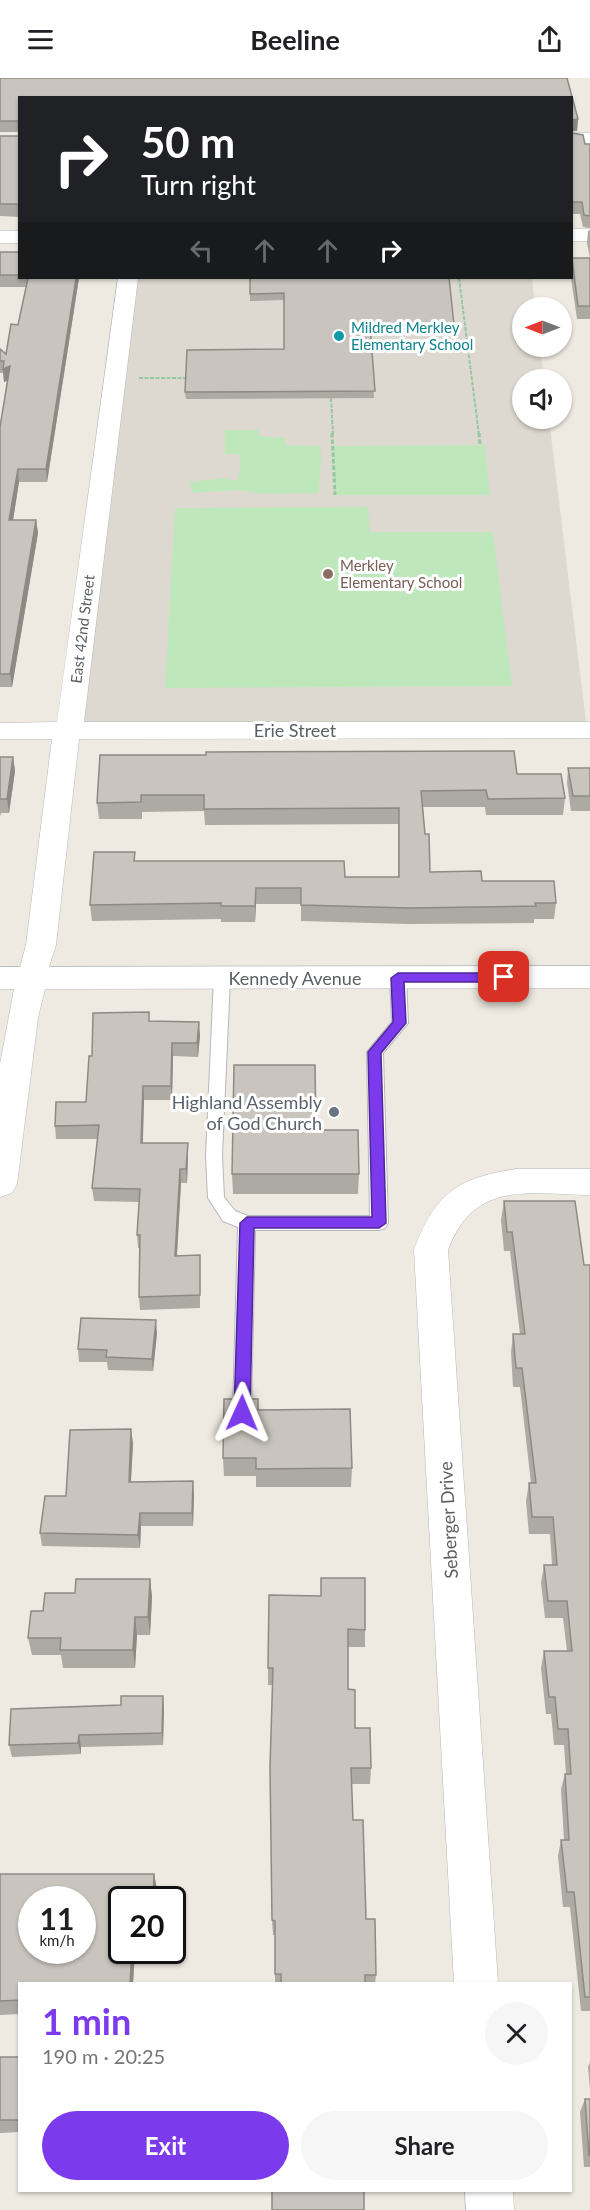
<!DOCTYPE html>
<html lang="en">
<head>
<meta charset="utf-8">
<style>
	body { margin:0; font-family:Lato,sans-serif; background:#f6f6f6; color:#202124; height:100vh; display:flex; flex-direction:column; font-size:22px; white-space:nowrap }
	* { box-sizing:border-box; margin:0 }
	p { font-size:20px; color:#757577 }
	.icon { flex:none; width:33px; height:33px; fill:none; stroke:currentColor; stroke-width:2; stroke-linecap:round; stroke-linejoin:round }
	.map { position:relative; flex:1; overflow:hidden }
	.drawer { position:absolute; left:18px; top:1904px; width:554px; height:210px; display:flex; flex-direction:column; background:#fff; border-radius:0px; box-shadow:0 2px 4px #0004 }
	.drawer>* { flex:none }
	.guide { position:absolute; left:18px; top:18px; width:555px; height:183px; border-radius:0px; box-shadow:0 2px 4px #0004; background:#202124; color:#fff; overflow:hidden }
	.needle { width:39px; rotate:270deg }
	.controls { position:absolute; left:512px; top:219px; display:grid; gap:12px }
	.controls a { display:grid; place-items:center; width:60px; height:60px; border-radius:50%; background:#fff; box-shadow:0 2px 4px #0004; font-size:30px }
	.speed { position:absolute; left:18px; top:1808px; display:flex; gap:12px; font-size:30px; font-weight:700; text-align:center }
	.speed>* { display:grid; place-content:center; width:78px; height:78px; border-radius:50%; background:#fff; box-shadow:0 2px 4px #0004; line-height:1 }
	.speed small { font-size:15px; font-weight:400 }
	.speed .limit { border:3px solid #111; border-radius:9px; background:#fff; color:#111 }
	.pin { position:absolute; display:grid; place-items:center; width:51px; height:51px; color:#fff; margin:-26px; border-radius:12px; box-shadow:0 3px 9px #0006 }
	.me { position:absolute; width:66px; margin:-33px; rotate:1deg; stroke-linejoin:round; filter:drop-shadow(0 0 4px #0008) }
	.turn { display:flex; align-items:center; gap:21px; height:126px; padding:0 24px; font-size:27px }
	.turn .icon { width:78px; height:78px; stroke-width:2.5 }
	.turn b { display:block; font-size:42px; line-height:51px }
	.lanes { display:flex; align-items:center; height:57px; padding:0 24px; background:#0003; justify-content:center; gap:30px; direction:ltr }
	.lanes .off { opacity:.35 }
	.round { display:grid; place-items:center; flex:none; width:63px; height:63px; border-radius:32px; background:#f6f6f6 }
	.overview { display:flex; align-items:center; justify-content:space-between; height:102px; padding:0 24px }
	h1 { font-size:36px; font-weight:700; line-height:45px; color:#7c3aed }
	.action { display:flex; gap:12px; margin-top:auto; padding:12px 24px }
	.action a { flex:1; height:69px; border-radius:36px; background:#7c3aed; color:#fff; font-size:24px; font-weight:700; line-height:69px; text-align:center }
	.action a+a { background:#f6f6f6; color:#202124 }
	header { display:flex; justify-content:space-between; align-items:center; height:78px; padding:0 24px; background:#fff; font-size:27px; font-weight:700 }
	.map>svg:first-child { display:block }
	.education { fill:#ded9d0 }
	.green { fill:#bee8bc }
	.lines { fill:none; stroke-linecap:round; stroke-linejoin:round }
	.service-casing { stroke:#b4b8bd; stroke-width:2 }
	.minor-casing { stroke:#b4b8bd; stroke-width:1 }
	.tertiary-casing { stroke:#b4b8bd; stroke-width:1 }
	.path-far1 { stroke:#94c9a0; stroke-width:2; stroke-dasharray:4 1.5; stroke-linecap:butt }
	.path { stroke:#94c9a0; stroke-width:3; stroke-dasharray:4.5 2; stroke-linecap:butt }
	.service { fill:#fff; fill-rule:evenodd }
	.minor { fill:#fff; fill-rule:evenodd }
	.tertiary { fill:#fff; fill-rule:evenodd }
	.wall { fill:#ada9a3 }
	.shaded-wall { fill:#8d8a85 }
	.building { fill:#c9c5be; stroke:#8d8a85; stroke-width:1.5; fill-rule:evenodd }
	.route { fill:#7c3aed; stroke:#51269a; stroke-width:1.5 }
	.culture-dot { fill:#0f9aa8; stroke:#fff; stroke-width:2 }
	.education-dot { fill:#8d6e63; stroke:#fff; stroke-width:2 }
	.worship-dot { fill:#6b7280; stroke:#fff; stroke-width:2 }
	.labels { text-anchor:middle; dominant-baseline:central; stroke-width:6; stroke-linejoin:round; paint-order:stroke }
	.far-culture-label { font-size:15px; fill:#0d838f; stroke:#fff; text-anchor:start }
	.far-education-label { font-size:15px; fill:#785e54; stroke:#fff; text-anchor:start }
	.far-street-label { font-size:15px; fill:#5a5f64; stroke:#fff }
	.street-label { font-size:18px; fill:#5a5f64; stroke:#fff }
	.worship-label { font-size:18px; fill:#5b616d; stroke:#fff; text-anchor:end }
</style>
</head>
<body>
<header><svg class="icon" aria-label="menu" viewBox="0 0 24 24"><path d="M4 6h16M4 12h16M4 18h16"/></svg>Beeline<svg class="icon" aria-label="share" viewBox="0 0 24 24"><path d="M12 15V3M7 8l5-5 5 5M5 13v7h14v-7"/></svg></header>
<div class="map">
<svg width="590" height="2132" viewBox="0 0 590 2132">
	<rect width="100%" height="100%" fill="#eeeae1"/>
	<path class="education" d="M128 200H532L535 229 522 230V268L540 269 544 301 522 302V340L549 341 587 652 69 653Z"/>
	<g class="green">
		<path d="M225 352H259V358L285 360V367L320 368C323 383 319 400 319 415L264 416 237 412 192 415 189 404 224 400 237 403 241 387 239 376H225Z"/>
		<path d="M485 367 490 417H335L333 368Z"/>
		<path d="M368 429 370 454H493L512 608 165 610 175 430Z"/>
	</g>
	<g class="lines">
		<g class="service-casing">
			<path id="service" d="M398 894 406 899 408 945 383 975 388 1145 385 1150 379 1152H255L251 1335 249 1340 242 1343 235 1340 233 1335 238 1149 223 1143 208 1120 206 1078 214 900 222 895 230 900 222 1078 224 1119 235 1133 248 1138H370L367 974 392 944 390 899Z"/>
		</g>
		<g class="minor-casing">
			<g id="minor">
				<rect x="572" y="55" width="18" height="12"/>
				<rect x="572" y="151" width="18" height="12"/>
				<rect x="0" y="153" width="20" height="12"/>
				<path d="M118 200H138L84 644H590V660L79 661 56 867 43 908 32 911 21 908 17 900 26 867 52 661H0V645L57 644Z"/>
				<path d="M516 1091H590V1117C528 1116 474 1102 448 1172L498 1905H454L414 1172C435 1116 456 1100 516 1091Z"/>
				<path d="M465 2112H513L514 2132H466Z"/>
			</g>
		</g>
		<g class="tertiary-casing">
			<path id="tertiary" d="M590 888V910L45 911 38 940 17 1106 12 1115 0 1119V986L14 911H0V889Z"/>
		</g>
		<g class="path-far1">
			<path d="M459 200 479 357"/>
			<path d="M139 300H187"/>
			<path d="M331 320 333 357"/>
		</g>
		<g class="path">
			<path d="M332 355 335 417"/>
			<path d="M479 355 480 367"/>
		</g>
		<use href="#service" class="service"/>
		<use href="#minor" class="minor"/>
		<use href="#tertiary" class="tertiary"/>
	</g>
	<g class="wall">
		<path d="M0 0H567L578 41 577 53H572V20H20V54H0Z"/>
		<path d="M572 55 585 66H590V150L583 149 580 136H572Z"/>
		<path d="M0 58H20V139L0 138Z"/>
		<path d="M590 152V180L587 165 588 153Z"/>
		<path d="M0 174H20V200H79L47 404H19L13 442H36L38 455 12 609H0V349L7 303 4 304 3 295H0V271L6 276 18 247 26 209H0Z"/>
		<path d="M572 180H590V241H577L571 200Z"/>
		<path d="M250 200 454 247V254H370L374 320 186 321 185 314 284 271V222L250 223Z"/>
		<path d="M100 677 517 696 565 720 563 737H486L485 729H423L425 756 430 794 482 803 556 825 554 841H534V845L408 846 301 843V826H256L255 844H221V841L92 843 90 827 136 783 345 799H398V746L205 747 204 733 142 734V741H99L97 725Z"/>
		<path d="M0 679H13L15 693 9 735H1L0 739Z"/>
		<path d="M568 690H590V733H571L567 705Z"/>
		<path d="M150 943 200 957 198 979 173 978 172 1022H144L143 1065H188V1078L187 1105H181L177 1178 200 1177V1230L140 1232 139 1219 140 1170H138L137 1157 139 1124 94 1123 92 1110 98 1061H56L55 1048 86 1024Z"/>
		<path d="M316 1052 359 1096 358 1116H233L232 1096Z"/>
		<path d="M504 1123 584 1187H590V1933H581L570 1829H563L558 1778 561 1762H564L561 1711 565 1696H566L564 1667H554L551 1636H546L541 1590 544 1573H567L563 1540H545L541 1505 544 1487H552L550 1456H529L526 1423 529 1405H531L520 1309H513L511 1274 513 1256H520L510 1173H504L501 1142Z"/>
		<path d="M157 1255 153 1293 108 1292 107 1284H79L78 1271Z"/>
		<path d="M242 1326 258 1332 352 1390 351 1409H256V1398H224L223 1380Z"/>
		<path d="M133 1365 131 1404 194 1416 193 1448H141L140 1470 42 1468 40 1455 66 1418Z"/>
		<path d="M321 1500 365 1552V1569H348V1611L355 1650 371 1690 370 1706H351L353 1742 366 1841 376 1897 375 1905H275V1857H273L272 1842V1607H268V1590L321 1518Z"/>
		<path d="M150 1501 152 1519 150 1557H137L135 1590H63L61 1577H32L28 1560 43 1533 75 1515Z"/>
		<path d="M164 1630 163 1667 81 1669V1676L12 1679 9 1667Z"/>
		<path d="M0 1796H154L157 1811 122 1821 135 1872 133 1905H20V1936L0 1937Z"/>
		<path d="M0 1979H20V2054L0 2055Z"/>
		<path d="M590 1984V2010L588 1989Z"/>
		<path d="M585 2021H590V2089H584L580 2034Z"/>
	</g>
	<g class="shaded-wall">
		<path d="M578 41 577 53H572V42Z"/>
		<path d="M76 200H79L47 404 46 391Z"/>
		<path d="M10 288 11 301 4 304 3 291Z"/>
		<path d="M18 391 19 404 11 455 9 442Z"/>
		<path d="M36 442 38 455 12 609 10 596Z"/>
		<path d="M13 679 15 693 9 735 7 721Z"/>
		<path d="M256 810V826L255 844V828Z"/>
		<path d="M199 944 200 957 198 979 197 965Z"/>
		<path d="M172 965 173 978 172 1022 171 1008Z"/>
		<path d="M143 1008 144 1022 142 1078 141 1065Z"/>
		<path d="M188 1065V1078L187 1105 186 1091Z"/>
		<path d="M180 1091 181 1105 176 1191 175 1178Z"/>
		<path d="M156 1242 157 1255 153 1293 152 1281Z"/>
		<path d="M131 1351 133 1365 130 1417 129 1404Z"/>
		<path d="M193 1403 194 1416 193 1448 192 1435Z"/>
		<path d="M140 1435 141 1448 140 1470 138 1457Z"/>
		<path d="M150 1501 152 1519 150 1557 148 1539Z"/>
		<path d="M135 1539 137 1557 135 1590 133 1572Z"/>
		<path d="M163 1618 164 1630 163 1667 162 1655Z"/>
		<path d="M79 1657 81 1669V1676L78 1665Z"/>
		<path d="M154 1796 157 1811 156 1821H153Z"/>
		<path d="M132 1872H135L133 1905H130Z"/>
	</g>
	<g class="building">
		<path d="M0 0H567L578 41 572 42V43V20H20V43H0Z"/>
		<path d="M572 55 583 57 585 66H590V138L584 137 582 124H572Z"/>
		<rect x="0" y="58" width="20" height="68"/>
		<rect x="0" y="174" width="20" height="23"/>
		<path d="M572 180H590V228H578Z"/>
		<path d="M28 200H76L46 391H18L9 442H36L10 596H0V349L10 288 3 291 4 283H0V271L6 276 11 246 18 247Z"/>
		<path d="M250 200H449L454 247H370L375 313 185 314 187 272 284 271V215L250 216Z"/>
		<path d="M514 673 517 696H561L565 720 488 721 486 712 421 713 425 756H429L430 794 481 793 482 803H554L556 825H535L536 828 409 830 301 827V810H256L255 828H221V825L90 827 94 774H135L134 783H344L345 799H399V730L204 731V717H141V724L97 725 100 677H206V674Z"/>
		<path d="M0 679H13L7 721H0Z"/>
		<path d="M568 690H590V718H573Z"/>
		<path d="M149 934V943L199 944 197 965H172L171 1008H143L141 1065H188L186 1091H180L175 1178 200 1177V1217L139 1219 140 1157H137L140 1111 92 1110 99 1047 55 1048 56 1024H86L89 978H92L93 935Z"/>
		<path d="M234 987H315L316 1052H358L359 1096H232Z"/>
		<path d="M504 1123H575L584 1187H590V1919H585L574 1814H567L561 1762H569L565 1696H571L568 1651H558L555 1619H549L544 1573H572L567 1523H548L544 1487H557L553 1439H532L529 1405H536L522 1290H516L513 1256H525L512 1154H507Z"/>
		<path d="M81 1240 156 1242 152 1281 106 1279 107 1272 78 1271Z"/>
		<path d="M224 1321H232L242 1326 251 1321H258V1332L350 1331 352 1390 256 1391V1380H223Z"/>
		<path d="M131 1351 129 1404 193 1403 192 1435H140L138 1457 40 1455 45 1418H66L70 1352Z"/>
		<path d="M321 1500H365V1552L348 1551V1611L355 1612V1650H370L371 1690H351L353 1742H363L366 1841H375L376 1897H365V1905H281V1896H275V1843L272 1842 270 1689 273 1590H268L269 1517 321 1518Z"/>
		<path d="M76 1501H150L148 1539H135L133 1572H60L61 1560H28L31 1533H43L45 1515H75Z"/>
		<path d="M121 1618H163L162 1655 79 1657 78 1665 9 1667 11 1631 121 1627Z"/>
		<path d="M0 1796H154L153 1821H122V1872H132L130 1905H20V1922L0 1923ZM32 1821H82V1872H32Z"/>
		<rect x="0" y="1979" width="20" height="63"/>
		<path d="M585 2021H590V2077H589Z"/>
		<rect x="272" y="2112" width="92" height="20"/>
	</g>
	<path class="route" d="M398 895H504L511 899 504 904H404L406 945 381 975 386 1145 379 1150H254L250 1335 242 1341 237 1339 234 1335 240 1145 247 1139H372L368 974 393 944 391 900Z"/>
	<circle class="culture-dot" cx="339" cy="258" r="6"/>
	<circle class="education-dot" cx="328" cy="496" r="6"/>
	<circle class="worship-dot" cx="334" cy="1034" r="6"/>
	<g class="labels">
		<g class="far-culture-label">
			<text x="351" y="249">Mildred Merkley<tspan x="351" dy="17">Elementary School</tspan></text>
		</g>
		<g class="far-education-label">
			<text x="340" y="487">Merkley<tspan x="340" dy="17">Elementary School</tspan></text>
		</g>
		<g class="far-street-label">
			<text transform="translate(82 551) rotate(-83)">East 42nd Street</text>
		</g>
		<g class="street-label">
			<text x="295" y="652">Erie Street</text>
			<text x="295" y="900">Kennedy Avenue</text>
			<text transform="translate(448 1442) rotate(-93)">Seberger Drive</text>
		</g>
		<g class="worship-label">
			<text x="322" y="1024">Highland Assembly<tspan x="322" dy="21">of God Church</tspan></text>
		</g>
	</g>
</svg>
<div class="controls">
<a><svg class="needle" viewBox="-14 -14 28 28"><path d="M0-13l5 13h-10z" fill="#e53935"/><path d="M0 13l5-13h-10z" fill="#757577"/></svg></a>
<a><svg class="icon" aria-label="sound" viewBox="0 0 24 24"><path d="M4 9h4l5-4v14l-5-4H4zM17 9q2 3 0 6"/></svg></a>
</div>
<div class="speed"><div>11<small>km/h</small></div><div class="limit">20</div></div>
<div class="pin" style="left:504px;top:899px;background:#d93025"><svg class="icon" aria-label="arrive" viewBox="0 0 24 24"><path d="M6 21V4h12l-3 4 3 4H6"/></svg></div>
<svg class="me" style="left:242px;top:1335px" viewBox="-20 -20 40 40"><path d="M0-17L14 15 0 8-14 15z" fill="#7c3aed" stroke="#fff" stroke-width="4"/></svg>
<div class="guide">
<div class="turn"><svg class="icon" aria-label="right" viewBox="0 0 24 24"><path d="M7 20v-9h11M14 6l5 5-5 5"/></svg><div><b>50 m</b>Turn right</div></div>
<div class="lanes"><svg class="icon off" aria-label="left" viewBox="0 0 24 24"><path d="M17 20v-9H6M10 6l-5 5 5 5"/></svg><svg class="icon off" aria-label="ahead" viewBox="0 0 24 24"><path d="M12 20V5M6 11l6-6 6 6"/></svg><svg class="icon off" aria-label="ahead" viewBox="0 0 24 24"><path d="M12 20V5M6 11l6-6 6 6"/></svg><svg class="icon" aria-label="right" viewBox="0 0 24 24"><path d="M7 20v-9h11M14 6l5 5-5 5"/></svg></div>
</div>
<section class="drawer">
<div class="overview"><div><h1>1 min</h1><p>190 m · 20:25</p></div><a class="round"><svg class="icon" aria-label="close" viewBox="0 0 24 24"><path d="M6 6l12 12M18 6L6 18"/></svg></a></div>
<div class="action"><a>Exit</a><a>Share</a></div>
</section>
</div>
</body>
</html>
